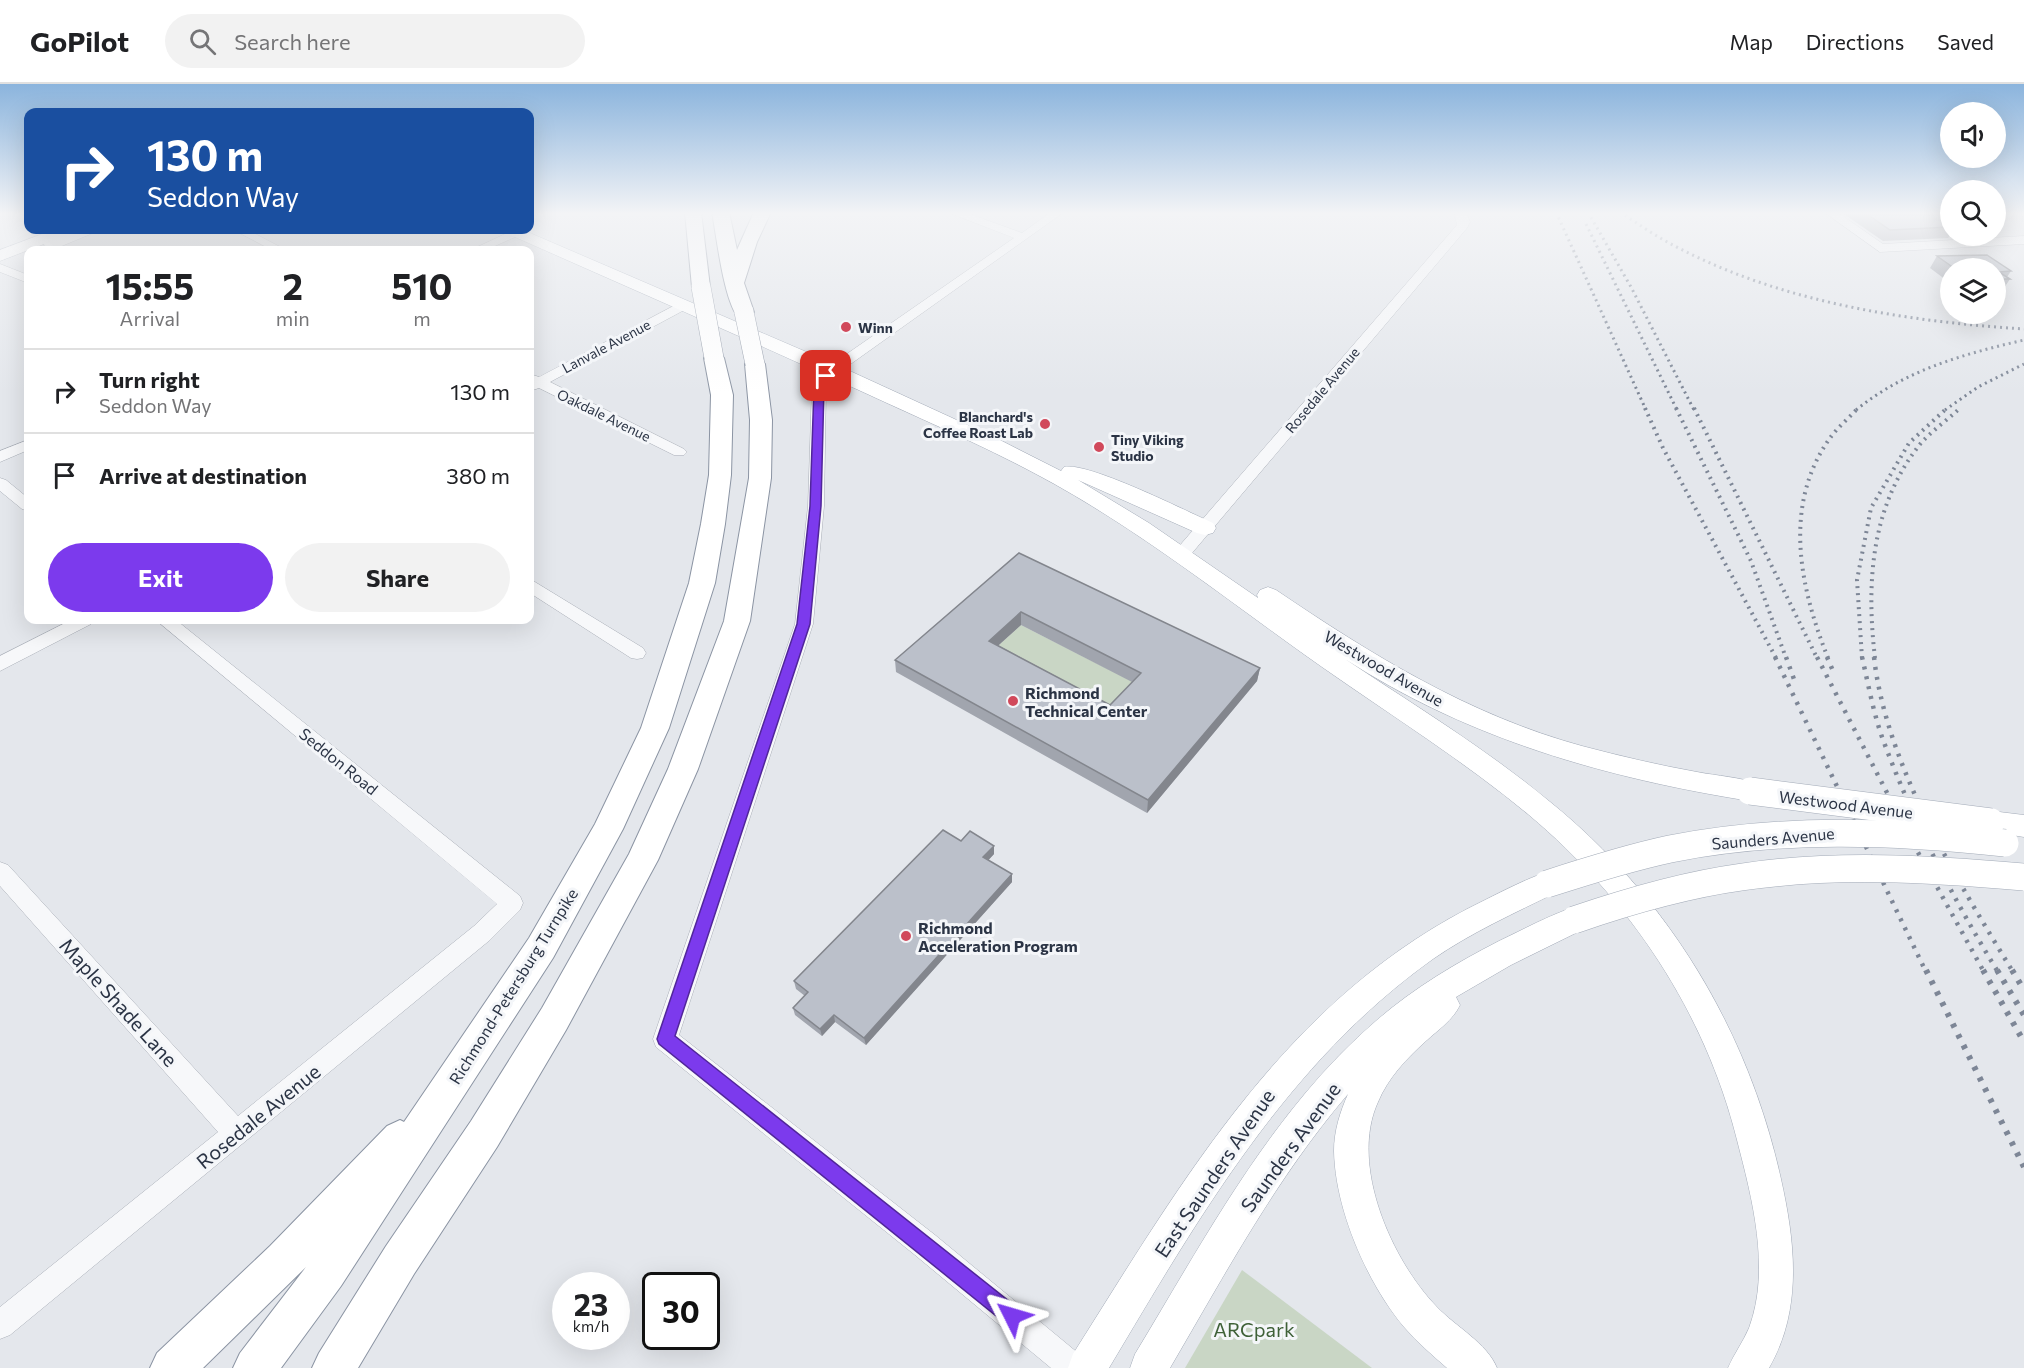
<!DOCTYPE html>
<html lang="en">
<head>
<meta charset="utf-8">
<style>
	body { margin:0; font-family:Commissioner,sans-serif; background:#f2f2f2; color:#202124; height:100vh; display:flex; flex-direction:column; font-size:22px; white-space:nowrap }
	* { box-sizing:border-box; margin:0 }
	p { font-size:20px; color:#757577 }
	.icon { flex:none; width:33px; height:33px; fill:none; stroke:currentColor; stroke-width:2; stroke-linecap:round; stroke-linejoin:round }
	.map { position:relative; flex:1; overflow:hidden }
	.details { position:absolute; left:24px; top:162px; width:510px; height:378px; display:flex; flex-direction:column; background:#fff; border-radius:12px; box-shadow:0 6px 24px #0002 }
	.details>* { flex:none }
	.hud { position:absolute; left:24px; top:24px; width:510px; height:126px; border-radius:12px; box-shadow:0 6px 24px #0002; background:#1a4fa0; color:#fff; overflow:hidden }
	.tools { position:absolute; left:1940px; top:18px; display:grid; gap:12px }
	.tools a { display:grid; place-items:center; width:66px; height:66px; border-radius:50%; background:#fff; box-shadow:0 6px 24px #0002; font-size:30px }
	.speed { position:absolute; left:552px; top:1188px; display:flex; gap:12px; font-size:30px; font-weight:700; text-align:center }
	.speed>* { display:grid; place-content:center; width:78px; height:78px; border-radius:50%; background:#fff; box-shadow:0 6px 24px #0002; line-height:1 }
	.speed small { font-size:15px; font-weight:400 }
	.speed .limit { border:3px solid #111; border-radius:9px; background:#fff; color:#111 }
	.pin { position:absolute; display:grid; place-items:center; width:51px; height:51px; color:#fff; margin:-26px; border-radius:12px; box-shadow:0 3px 9px #0006 }
	.me { position:absolute; width:66px; margin:-33px; rotate:310deg; stroke-linejoin:round; filter:drop-shadow(0 0 4px #0008) }
	.turn { display:flex; align-items:center; gap:21px; height:126px; padding:0 24px; font-size:27px }
	.turn .icon { width:78px; height:78px; stroke-width:2.5 }
	.turn b { display:block; font-size:42px; line-height:51px }
	.eta { display:flex; justify-content:space-evenly; align-items:center; height:102px; text-align:center }
	.eta b { font-size:36px; font-weight:700; line-height:42px }
	.cta { display:flex; gap:12px; margin-top:auto; padding:12px 24px }
	.cta a { flex:1; height:69px; border-radius:36px; background:#7c3aed; color:#fff; font-size:24px; font-weight:700; line-height:69px; text-align:center }
	.cta a+a { background:#f2f2f2; color:#202124 }
	ul { padding:0; list-style:none }
	li { display:flex; align-items:center; gap:18px; height:84px; padding:0 24px; border-top:2px solid #e0e0e0 }
	li div { flex:1 }
	li b { display:block; font-size:22px }
	li em { font-style:normal }
	header { display:flex; align-items:center; gap:36px; box-sizing:border-box; height:84px; padding:0 30px; background:#fff; border-bottom:2px solid #e0e0e0 }
	header strong { font-size:28px }
	nav { display:flex; gap:33px; margin-inline-start:auto; font-size:21px }
	.search { width:420px; height:54px; background:#f2f2f2; display:flex; align-items:center; gap:15px; box-sizing:border-box; padding:0 21px; border-radius:33px; color:#757577; font-size:22px }
	.map>svg:first-child { display:block }
	.green { fill:#c9d6c5 }
	.lines { fill:none; stroke-linecap:round; stroke-linejoin:round }
	.minor-casing { stroke:#a9aeb7; stroke-width:1 }
	.major-casing { stroke:#a3abb8; stroke-width:1 }
	.highway-casing { stroke:#8b94a3; stroke-width:2 }
	.minor { fill:#f7f8fa; fill-rule:evenodd }
	.major { fill:#fff; fill-rule:evenodd }
	.highway { fill:#fff; fill-rule:evenodd }
	.rail-far3 { stroke:#7d8696; stroke-width:3; stroke-dasharray:2 4; stroke-linecap:butt }
	.rail-far2 { stroke:#7d8696; stroke-width:4; stroke-dasharray:2 5; stroke-linecap:butt }
	.rail-far1 { stroke:#7d8696; stroke-width:4.5; stroke-dasharray:3 7; stroke-linecap:butt }
	.rail { stroke:#7d8696; stroke-width:6; stroke-dasharray:4 8; stroke-linecap:butt }
	.major-bridge-casing { stroke:#a3abb8; stroke-width:28; stroke-linecap:butt }
	.highway-bridge-casing { stroke:#8b94a3; stroke-width:20; stroke-linecap:butt }
	.major-bridge { stroke:#fff; stroke-width:27 }
	.highway-bridge { stroke:#fff; stroke-width:19 }
	.wall { fill:#a1a5ae; fill-rule:evenodd }
	.shaded-wall { fill:#83868d }
	.building { fill:#bbc0ca; stroke:#83868d; stroke-width:1.5; fill-rule:evenodd }
	.route { fill:#7c3aed; stroke:#51269a; stroke-width:1.5 }
	.poi-dot { fill:#d1495b; stroke:#f4f6f9; stroke-width:2 }
	.labels { text-anchor:middle; dominant-baseline:central; stroke-width:6; stroke-linejoin:round; paint-order:stroke }
	.far-poi-label { font-size:14px; font-weight:bold; fill:#2b3445; stroke:#f4f6f9; text-anchor:start }
	.far-street-label { font-size:14px; fill:#2b3445; stroke:#f4f6f9 }
	.street-label { font-size:16px; fill:#2b3445; stroke:#f4f6f9 }
	.poi-label { font-size:16px; font-weight:bold; fill:#2b3445; stroke:#f4f6f9; text-anchor:start }
	.near-street-label { font-size:20px; fill:#2b3445; stroke:#f4f6f9 }
	.near-park-label { font-size:20px; fill:#3f6138; stroke:#f4f6f9 }
</style>
</head>
<body>
<header>
<strong>GoPilot</strong>
<div class="search"><svg class="icon" aria-label="search" viewBox="0 0 24 24"><circle cx="10" cy="10" r="6"/><path d="M15 15l6 6"/></svg>Search here</div>
<nav><a>Map</a><a>Directions</a><a>Saved</a></nav>
</header>
<div class="map">
<svg width="2024" height="1284" viewBox="0 0 2024 1284">
	<rect width="100%" height="100%" fill="#e4e7ec"/>
	<g class="green">
		<path d="M1021 541 1139 601 1109 634 989 570Z"/>
		<path d="M1242 1186 1372 1284H1185Z"/>
	</g>
	<g class="lines">
		<g class="minor-casing">
			<g id="minor">
				<path d="M947 128H964L1022 149 1051 128H1064L838 289 826 303 824 422 813 540 679 951 935 1151 1084 1274 1089 1284H1051L915 1171 656 963 653 955 795 540 808 422 812 303 828 283 1014 154Z"/>
				<path d="M1454 128H1466L1470 138 1467 144 1187 475H1175L1173 471 1175 467 1457 141Z"/>
				<path d="M1824 128H1837L1883 160 2024 152V160L1880 168Z"/>
				<path d="M234 146H248L286 166H272Z"/>
				<path d="M514 146H522L524 149 486 166H471Z"/>
				<path d="M0 180 28 191V199L0 188Z"/>
				<path d="M683 217 688 218 689 221 688 224 550 298 684 365 687 368 684 371H674L539 304 530 307V290L539 293Z"/>
				<path d="M28 356V366L0 378V367Z"/>
				<path d="M0 394 6 396 28 414V427L22 425 0 407Z"/>
				<path d="M530 495 643 564 646 569 643 574 637 575 631 574 530 509Z"/>
				<path d="M71 536H94L91 540 0 587V572Z"/>
				<path d="M156 536H176L520 812 523 819 520 826 490 856 10 1251 0 1255V1223L218 1048 0 802V778L8 781 238 1032 474 842 497 820Z"/>
			</g>
		</g>
		<g class="major-casing">
			<g id="major">
				<path d="M53 146H96L93 149 57 164H45L44 160 0 177V166Z"/>
				<path d="M503 146H523L839 282 998 355 1061 387 1064 383C1087 377 1186 427 1213 439L1216 444 1213 449 1205 451 1197 449 1078 396 1149 439 1258 514 1257 511 1260 506 1268 503 1276 506C1372 571 1469 631 1582 662 1620 672 1658 681 1697 688 1718 692 1739 693 1759 700L1763 707 1759 714 1750 717C1606 694 1468 655 1345 575 1414 621 1485 664 1549 717 1668 813 1748 946 1781 1095 1795 1158 1803 1225 1769 1284H1728C1734 1270 1743 1258 1749 1244 1771 1185 1752 1114 1737 1056 1705 928 1630 816 1529 731 1464 677 1392 632 1322 583 1228 517 1138 444 1036 390 980 360 921 335 863 308 745 254 625 202 506 149Z"/>
				<path d="M1991 727 2024 731V753L1981 746 1977 738 1981 730Z"/>
				<path d="M1547 788 1557 792 1561 800 1557 808C1515 829 1472 848 1433 875 1287 979 1199 1133 1109 1284H1068L1073 1270C1185 1093 1288 911 1485 816 1505 806 1526 795 1547 788Z"/>
				<path d="M1574 823 1584 827 1589 836 1584 845 1511 881 1456 913 1460 921C1453 936 1438 946 1426 957 1406 975 1388 994 1378 1018 1349 1081 1392 1177 1437 1223 1456 1243 1487 1259 1497 1284H1447C1432 1271 1417 1258 1404 1243 1367 1199 1335 1125 1334 1067 1334 1047 1340 1028 1348 1010 1277 1093 1225 1190 1170 1284H1130L1135 1270C1206 1153 1272 1026 1377 936 1414 904 1456 879 1499 857 1524 845 1548 832 1574 823Z"/>
			</g>
		</g>
		<g class="highway-casing">
			<g id="highway">
				<path d="M685 128H701L710 203 708 207H694L692 203Z"/>
				<path d="M712 128H729L737 166 754 128H771L757 158 744 199 754 228 751 232H737C723 211 717 155 712 128Z"/>
				<path d="M714 268 721 270 724 274 733 311 731 391 725 440 715 499 669 644 623 745 553 874 341 1202 281 1284H233L240 1269 306 1183 203 1284H150L157 1269 270 1162 387 1042 400 1036 404 1038 529 854 595 740 641 644 689 499 701 440 709 391 711 311 704 274 707 270Z"/>
				<path d="M755 274 762 276 765 280 772 336 771 394 750 537 698 685 658 776 566 946 497 1063 414 1190 358 1284H312L319 1269 386 1162 471 1037 542 924 629 770 668 685 724 537 749 394 750 336 745 280 748 276Z"/>
			</g>
		</g>
		<use href="#minor" class="minor"/>
		<use href="#major" class="major"/>
		<use href="#highway" class="highway"/>
		<g class="rail-far3">
			<path d="M1556 128 1646 326"/>
			<path d="M1588 128 1631 203 1694 326"/>
			<path d="M1620 128C1634 137 1648 147 1662 155 1772 217 1901 237 2024 245"/>
			<path d="M1586 140 1677 326"/>
			<path d="M1856 326C1905 286 1964 270 2024 256"/>
			<path d="M1945 326 1978 303 2024 280"/>
		</g>
		<g class="rail-far2">
			<path d="M1645 324 1663 364 1776 574"/>
			<path d="M1676 324 1751 477 1786 574"/>
			<path d="M1694 324 1817 574"/>
			<path d="M1828 574C1800 504 1782 421 1830 354 1837 344 1849 334 1858 324"/>
			<path d="M1862 574 1857 496 1871 424 1909 359 1947 324"/>
			<path d="M1875 574C1866 498 1871 421 1921 359 1932 347 1947 336 1959 325"/>
		</g>
		<g class="rail-far1">
			<path d="M1775 573 1926 888"/>
			<path d="M1786 573 1795 598"/>
			<path d="M1817 573 1915 763 1984 888"/>
			<path d="M1827 573 1833 587"/>
			<path d="M1862 573C1868 599 1873 627 1882 653 1912 735 1952 813 1998 888"/>
			<path d="M1874 573C1886 681 1957 796 2013 888"/>
		</g>
		<g class="rail">
			<path d="M1926 886 2024 1083"/>
			<path d="M1983 886 2024 958"/>
			<path d="M1997 886 2024 931"/>
			<path d="M2012 886 2024 906"/>
		</g>
		<g class="major-bridge-casing">
			<g id="major-bridge">
				<path d="M1750 707 1991 738"/>
				<path d="M1547 800C1587 787 1628 774 1670 765 1781 743 1893 747 2005 759"/>
				<path d="M1574 836C1629 817 1684 801 1742 793 1835 779 1930 785 2024 793"/>
			</g>
		</g>
		<g class="highway-bridge-casing">
			<g id="highway-bridge">
				<path d="M701 203 714 274"/>
				<path d="M744 228 755 280"/>
			</g>
		</g>
		<use href="#major-bridge" class="major-bridge"/>
		<use href="#highway-bridge" class="highway-bridge"/>
	</g>
	<g class="wall">
		<path d="M1841 128H1934L1950 139V152L1948 154 1883 157Z"/>
		<path d="M1937 172 2011 187 2007 193 2010 195 2002 207H1995V184H1950V199L1930 184Z"/>
		<path d="M1019 469 1260 584 1257 597 1147 729 896 588 895 576ZM1021 541 1132 598 1110 621 998 561Z"/>
		<path d="M961 757 994 770 988 776 1012 798 866 961 835 938 822 952 795 931 793 924 805 912 796 905 794 897Z"/>
	</g>
	<g class="shaded-wall">
		<path d="M1021 528V541L989 570V557Z"/>
		<path d="M1260 584 1257 597 1147 729 1148 716Z"/>
		<path d="M994 762V770L984 781 983 773Z"/>
		<path d="M1012 790V798L866 961 864 954Z"/>
		<path d="M834 931 835 938 822 952 820 945Z"/>
	</g>
	<g class="building">
		<path d="M1864 128H1934L1950 139V143L1890 146Z"/>
		<path d="M1987 171 2011 187 1999 188 2010 195H1995V184H1954L1937 172Z"/>
		<path d="M1019 469 1260 584 1148 716 895 576ZM1021 528 1141 589 1110 621 989 557Z"/>
		<path d="M943 746 961 757 970 747 994 762 983 773 1012 790 864 954 834 931 820 945 793 924 808 908 794 897Z"/>
	</g>
	<linearGradient id="sky" x2="0" y2="1"><stop stop-color="#8bb4dd"/><stop offset="0.42" stop-color="#f3f4f6"/><stop offset="1" stop-color="#f3f4f6" stop-opacity="0"/></linearGradient>
	<rect width="2024" height="308" fill="url(#sky)"/>
	<path class="route" d="M826 289 831 292 824 303 821 422 810 540 675 952 1019 1225 1022 1232 1019 1239 1012 1242 1005 1239 659 960 657 955 797 540 810 422 814 303 822 290Z"/>
	<g class="poi-dot">
		<circle cx="846" cy="243" r="6"/>
		<circle cx="1045" cy="340" r="6"/>
		<circle cx="1099" cy="363" r="6"/>
		<circle cx="1013" cy="617" r="6"/>
		<circle cx="906" cy="852" r="6"/>
	</g>
	<g class="labels">
		<g class="far-poi-label">
			<text x="858" y="243">Winn</text>
			<text x="1033" y="332" text-anchor="end">Blanchard's<tspan x="1033" dy="16">Coffee Roast Lab</tspan></text>
			<text x="1111" y="355">Tiny Viking<tspan x="1111" dy="16">Studio</tspan></text>
		</g>
		<g class="far-street-label">
			<text transform="translate(606 262) rotate(-28)">Lanvale Avenue</text>
			<text transform="translate(1322 306) rotate(-50)">Rosedale Avenue</text>
			<text transform="translate(604 331) rotate(26)">Oakdale Avenue</text>
		</g>
		<g class="street-label">
			<text transform="translate(1384 584) rotate(30)">Westwood Avenue</text>
			<text transform="translate(339 677) rotate(39)">Seddon Road</text>
			<text transform="translate(1846 720) rotate(7)">Westwood Avenue</text>
			<text transform="translate(1773 754) rotate(-5)">Saunders Avenue</text>
			<text transform="translate(513 902) rotate(-58)">Richmond-Petersburg Turnpike</text>
		</g>
		<g class="poi-label">
			<text x="1025" y="608">Richmond<tspan x="1025" dy="18">Technical Center</tspan></text>
			<text x="918" y="843">Richmond<tspan x="918" dy="18">Acceleration Program</tspan></text>
		</g>
		<g class="near-street-label">
			<text transform="translate(119 918) rotate(48)">Maple Shade Lane</text>
			<text transform="translate(258 1032) rotate(-39)">Rosedale Avenue</text>
			<text transform="translate(1290 1063) rotate(-54)">Saunders Avenue</text>
			<text transform="translate(1214 1089) rotate(-56)">East Saunders Avenue</text>
		</g>
		<g class="near-park-label">
			<text x="1254" y="1245">ARCpark</text>
		</g>
	</g>
</svg>
<div class="tools">
<a><svg class="icon" aria-label="sound" viewBox="0 0 24 24"><path d="M4 9h4l5-4v14l-5-4H4zM17 9q2 3 0 6"/></svg></a>
<a><svg class="icon" aria-label="search" viewBox="0 0 24 24"><circle cx="10" cy="10" r="6"/><path d="M15 15l6 6"/></svg></a>
<a><svg class="icon" aria-label="layers" viewBox="0 0 24 24"><path d="M12 4l9 5-9 5-9-5zM3 14l9 5 9-5"/></svg></a>
</div>
<div class="speed"><div>23<small>km/h</small></div><div class="limit">30</div></div>
<div class="pin" style="left:826px;top:292px;background:#d93025"><svg class="icon" aria-label="arrive" viewBox="0 0 24 24"><path d="M6 21V4h12l-3 4 3 4H6"/></svg></div>
<svg class="me" style="left:1012px;top:1232px" viewBox="-20 -20 40 40"><path d="M0-17L14 15 0 8-14 15z" fill="#7c3aed" stroke="#fff" stroke-width="4"/></svg>
<div class="hud">
<div class="turn"><svg class="icon" aria-label="right" viewBox="0 0 24 24"><path d="M7 20v-9h11M14 6l5 5-5 5"/></svg><div><b>130 m</b>Seddon Way</div></div>
</div>
<section class="details">
<div class="eta">
<div><b>15:55</b><p>Arrival</p></div>
<div><b>2</b><p>min</p></div>
<div><b>510</b><p>m</p></div>
</div>
<ul>
<li><svg class="icon" aria-label="right" viewBox="0 0 24 24"><path d="M7 20v-9h11M14 6l5 5-5 5"/></svg><div><b>Turn right</b><p>Seddon Way</p></div><em>130 m</em></li>
<li><svg class="icon" aria-label="arrive" viewBox="0 0 24 24"><path d="M6 21V4h12l-3 4 3 4H6"/></svg><div><b>Arrive at destination</b></div><em>380 m</em></li>
</ul>
<div class="cta"><a>Exit</a><a>Share</a></div>
</section>
</div>
</body>
</html>
